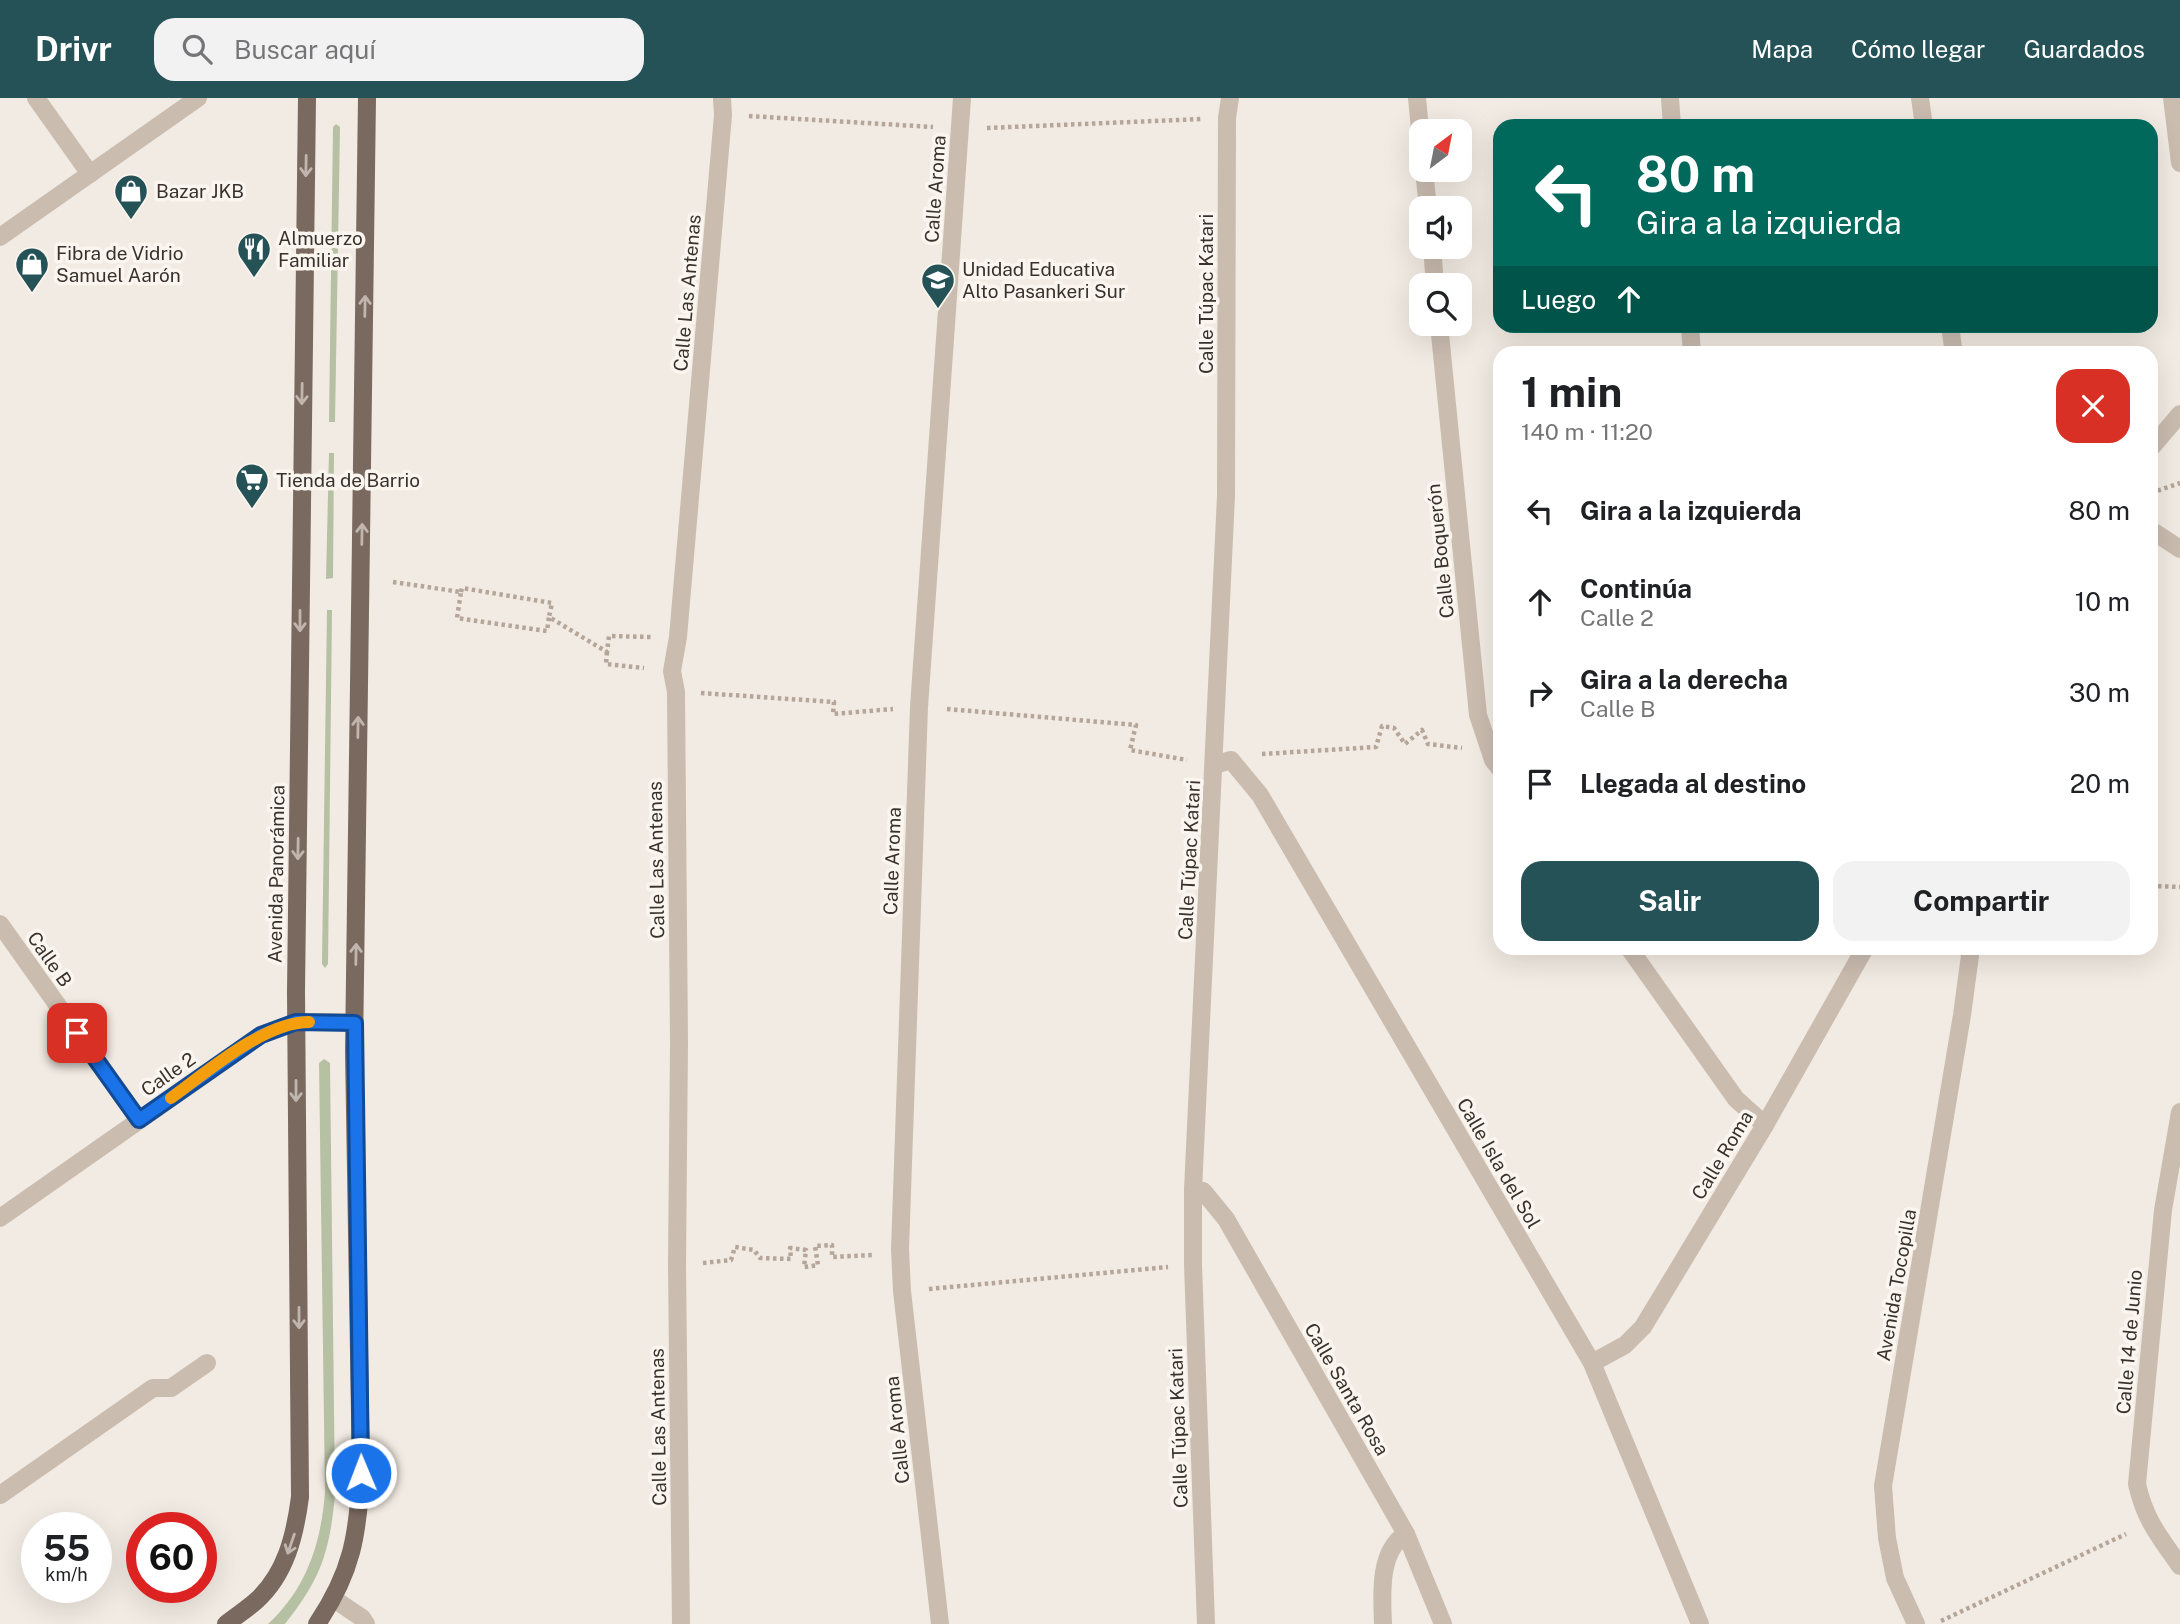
<!DOCTYPE html>
<html lang="es">
<head>
<meta charset="utf-8">
<style>
	body { margin:0; font-family:"Public Sans",sans-serif; background:#f2f2f2; color:#202124; height:100vh; display:flex; flex-direction:column; font-size:26px; white-space:nowrap }
	* { box-sizing:border-box; margin:0 }
	p { font-size:23px; color:#757577 }
	.icon { flex:none; width:38px; height:38px; fill:none; stroke:currentColor; stroke-width:2; stroke-linecap:round; stroke-linejoin:round }
	.map { position:relative; flex:1; overflow:hidden }
	.panel { position:absolute; left:1493px; top:248px; width:665px; height:609px; display:flex; flex-direction:column; background:#fff; border-radius:21px; box-shadow:0 7px 28px #0002 }
	.panel>* { flex:none }
	.hud { position:absolute; left:1493px; top:21px; width:665px; height:214px; border-radius:21px; box-shadow:0 7px 28px #0002; background:#00695c; color:#fff; overflow:hidden }
	.needle { width:46px; rotate:32deg }
	.controls { position:absolute; left:1409px; top:21px; display:grid; gap:14px }
	.controls a { display:grid; place-items:center; width:63px; height:63px; border-radius:14px; background:#fff; box-shadow:0 7px 28px #0002; font-size:35px }
	.speed { position:absolute; left:21px; top:1414px; display:flex; gap:14px; font-size:35px; font-weight:700; text-align:center }
	.speed>* { display:grid; place-content:center; width:91px; height:91px; border-radius:50%; background:#fff; box-shadow:0 7px 28px #0002; line-height:1 }
	.speed small { font-size:18px; font-weight:400 }
	.speed .limit { border:10px solid #d22; background:#fff; color:#111 }
	.pin { position:absolute; display:grid; place-items:center; width:60px; height:60px; color:#fff; margin:-30px; border-radius:14px; box-shadow:0 4px 10px #0006 }
	.me { position:absolute; width:77px; margin:-38px; rotate:359deg; stroke-linejoin:round; filter:drop-shadow(0 0 5px #0008) }
	.turn { display:flex; align-items:center; gap:24px; height:147px; padding:0 28px; font-size:32px }
	.turn .icon { width:91px; height:91px; stroke-width:2.5 }
	.turn b { display:block; font-size:49px; line-height:60px }
	.then { display:flex; align-items:center; height:66px; padding:0 28px; background:#0003; gap:14px; font-size:26px }
	.round { display:grid; place-items:center; flex:none; width:74px; height:74px; border-radius:21px; background:#f2f2f2 }
	.head { display:flex; align-items:center; justify-content:space-between; height:119px; padding:0 28px }
	h1 { font-size:42px; font-weight:700; line-height:52px }
	.cta { display:flex; gap:14px; margin-top:auto; padding:14px 28px }
	.cta a { flex:1; height:80px; border-radius:21px; background:#255257; color:#fff; font-size:28px; font-weight:700; line-height:80px; text-align:center }
	.cta a+a { background:#f2f2f2; color:#202124 }
	ul { padding:0; list-style:none }
	li { display:flex; align-items:center; gap:21px; height:91px; padding:0 28px }
	li div { flex:1 }
	li b { display:block; font-size:26px }
	li em { font-style:normal }
	header { display:flex; align-items:center; gap:42px; box-sizing:border-box; height:98px; padding:0 35px; background:#255257; color:#fff }
	header strong { font-size:33px }
	nav { display:flex; gap:38px; margin-inline-start:auto; font-size:24px }
	.search { width:490px; height:63px; background:#f2f2f2; display:flex; align-items:center; gap:18px; box-sizing:border-box; padding:0 24px; border-radius:21px; color:#757577; font-size:26px }
	.map>svg:first-child { display:block }
	.green { fill:#b6c0a3 }
	.lines { fill:none; stroke-linecap:round; stroke-linejoin:round }
	.path { stroke:#b5a699; stroke-width:4.5; stroke-dasharray:3.5 3.5; stroke-linecap:butt }
	.minor { stroke:#cabcaf; stroke-width:18 }
	.major { stroke:#79695f; stroke-width:18 }
	.oneway { stroke:#c0b6ae }
	.route-casing { stroke:#114b97; stroke-width:18 }
	.route { stroke:#1a73e8; stroke-width:12 }
	.slow { stroke:#f59e0b; stroke-width:12 }
	.labels { text-anchor:middle; dominant-baseline:central; stroke-width:7; stroke-linejoin:round; paint-order:stroke }
	.street-label { font-size:19px; fill:#39312d; stroke:#faf5ef }
	.poi-label { font-size:19px; fill:#39312d; stroke:#faf5ef; text-anchor:start }
</style>
</head>
<body>
<header>
<strong>Drivr</strong>
<div class="search"><svg class="icon" aria-label="search" viewBox="0 0 24 24"><circle cx="10" cy="10" r="6"/><path d="M15 15l6 6"/></svg>Buscar aquí</div>
<nav><a>Mapa</a><a>Cómo llegar</a><a>Guardados</a></nav>
</header>
<div class="map">
<svg width="2180" height="1526" viewBox="0 0 2180 1526">
	<rect width="100%" height="100%" fill="#f2ebe3"/>
	<g class="green">
		<path d="M336 26 340 29 335 324H329L333 29Z"/>
		<path d="M329 355H334L333 480 326 481Z"/>
		<path d="M327 512H332L328 866 325 870 322 866Z"/>
		<path d="M324 961 330 965 335 1398C329 1456 321 1480 285 1526H268C307 1490 321 1445 325 1394L319 965Z"/>
	</g>
	<g class="lines">
		<g class="path">
			<path d="M749 18 933 29"/>
			<path d="M987 30 1202 21"/>
			<path d="M2151 395 2180 385"/>
			<path d="M393 484 461 494 457 520 547 533 549 519 607 554 609 538 651 539"/>
			<path d="M461 494 462 490 552 505 549 519"/>
			<path d="M607 554 606 566 644 570"/>
			<path d="M701 595 834 604 833 616 893 611"/>
			<path d="M947 611 1136 627 1130 652 1187 662"/>
			<path d="M1262 656 1376 649 1382 628 1394 630 1405 646 1422 632 1428 646 1462 650"/>
			<path d="M2151 788 2180 789"/>
			<path d="M703 1165 731 1162 735 1149 754 1152 760 1160 791 1161 790 1150 806 1152 804 1169 818 1167 815 1148 832 1147V1159L874 1157"/>
			<path d="M929 1191 1168 1169"/>
			<path d="M1941 1523 2126 1436"/>
		</g>
		<g class="minor">
			<path d="M36 0 90 76"/>
			<path d="M1417 0 1421 42"/>
			<path d="M1670 0 1672 28"/>
			<path d="M1920 0 1924 28"/>
			<path d="M2172 0 2180 65"/>
			<path d="M1424 72 1428 110"/>
			<path d="M0 139 198 0"/>
			<path d="M1432 149 1435 187"/>
			<path d="M1439 226 1478 617 1493 662 1500 671"/>
			<path d="M1690 228 1692 256"/>
			<path d="M1950 228 1954 256"/>
			<path d="M2151 350 2180 316"/>
			<path d="M2151 432 2180 451"/>
			<path d="M1214 667 1231 662 1260 697 1592 1265 1700 1526"/>
			<path d="M0 826 139 1022"/>
			<path d="M1629 850 1736 1001 1765 1027"/>
			<path d="M2180 1014 2163 1112 2137 1386C2145 1422 2159 1438 2180 1468"/>
			<path d="M1193 1092 1203 1093 1226 1121 1406 1436 1443 1526"/>
			<path d="M0 1120 261 937 296 924H355"/>
			<path d="M1592 1265 1625 1247 1643 1229 1765 1027 1865 850"/>
			<path d="M0 1397 153 1290H171L207 1265"/>
			<path d="M334 1501 362 1520 366 1526"/>
			<path d="M681 1526 677 1168 679 944 676 594 672 573 678 539 723 17 722 0"/>
			<path d="M940 1526 902 1193 900 1151 919 609 962 0"/>
			<path d="M1206 1526 1193 1167V1092L1226 398 1227 20 1230 0"/>
			<path d="M1383 1526C1382 1498 1378 1453 1406 1436"/>
			<path d="M1916 1526 1895 1480 1887 1440 1883 1388 1962 917 1971 850"/>
		</g>
		<g class="major">
			<path d="M226 1526C236 1518 247 1511 256 1503 286 1476 295 1437 300 1399L296 894 307 0"/>
			<path d="M317 1526C352 1474 358 1437 361 1375L354 953 367 0"/>
		</g>
	</g>
	<defs><path id="oneway-shaft" d="M-6 0H5M1.5-3L5.5 0L1.5 3" fill="none" stroke-width="1.6" stroke-linecap="round" stroke-linejoin="round" transform="scale(1.75)"/></defs>
	<g class="oneway">
		<use href="#oneway-shaft" transform="translate(306 68) rotate(91)"/>
		<use href="#oneway-shaft" transform="translate(365 208) rotate(-89)"/>
		<use href="#oneway-shaft" transform="translate(302 296) rotate(91)"/>
		<use href="#oneway-shaft" transform="translate(362 436) rotate(-89)"/>
		<use href="#oneway-shaft" transform="translate(300 523) rotate(90)"/>
		<use href="#oneway-shaft" transform="translate(358 629) rotate(-89)"/>
		<use href="#oneway-shaft" transform="translate(298 751) rotate(91)"/>
		<use href="#oneway-shaft" transform="translate(356 856) rotate(-89)"/>
		<use href="#oneway-shaft" transform="translate(296 993) rotate(90)"/>
		<use href="#oneway-shaft" transform="translate(299 1220) rotate(90)"/>
		<use href="#oneway-shaft" transform="translate(291 1446) rotate(109)"/>
	</g>
	<g class="lines">
		<g class="route-casing">
			<path id="route" d="M77 935 139 1022 261 937 296 924 355 925 361 1375"/>
		</g>
		<use href="#route" class="route"/>
		<path class="slow" d="M171 1000C207 974 264 924 309 924"/>
	</g>
	<defs>
		<g id="shop-pin" transform="scale(1.75)"><path d="M0 17L-7.5 6A9.5 9.5 0 1 1 7.5 6Z" fill="#255257" stroke="#faf5ef"/><path d="M-5-2.5h2.3a2.7 3.5 0 0 1 5.4 0H5L5.5 6h-11ZM-1.5-2.5h3a1.5 2.3 0 0 0-3 0Z" fill="#fff"/></g>
		<g id="restaurant-pin" transform="scale(1.75)"><path d="M0 17L-7.5 6A9.5 9.5 0 1 1 7.5 6Z" fill="#255257" stroke="#faf5ef"/><path d="M-5-6h1v4h1v-4h1v4h1v-4h1v5L-1.5 .5V6h-2V.5L-5-1ZM5-6V6H3V1.5H1.5Q1.5-4 5-6Z" fill="#fff"/></g>
		<g id="school-pin" transform="scale(1.75)"><path d="M0 17L-7.5 6A9.5 9.5 0 1 1 7.5 6Z" fill="#255257" stroke="#faf5ef"/><path d="M0-5L7-2L0 1L-7-2ZM-4 1L0 2.5L4 1V4Q0 6-4 4Z" fill="#fff"/></g>
		<g id="supermarket-pin" transform="scale(1.75)"><path d="M0 17L-7.5 6A9.5 9.5 0 1 1 7.5 6Z" fill="#255257" stroke="#faf5ef"/><path d="M-6-5.5h2.5l.6 2H6L4.5 2H-2.5L-4.4-4H-6ZM-1.5 3.2a1.3 1.3 0 1 0 .1 0ZM3 3.2a1.3 1.3 0 1 0 .1 0Z" fill="#fff"/></g>
	</defs>
	<g fill-rule="evenodd">
		<use href="#shop-pin" x="131" y="93"/>
		<use href="#restaurant-pin" x="254" y="151"/>
		<use href="#shop-pin" x="32" y="166"/>
		<use href="#school-pin" x="938" y="182"/>
		<use href="#supermarket-pin" x="252" y="382"/>
	</g>
	<g class="labels">
		<g class="street-label">
			<text transform="translate(935 91) rotate(-86)">Calle Aroma</text>
			<text transform="translate(687 195) rotate(-85)">Calle Las Antenas</text>
			<text transform="translate(1206 196) rotate(-90)">Calle Túpac Katari</text>
			<text transform="translate(1440 453) rotate(-96)">Calle Boquerón</text>
			<text transform="translate(656 762) rotate(-91)">Calle Las Antenas</text>
			<text transform="translate(1189 762) rotate(-87)">Calle Túpac Katari</text>
			<text transform="translate(892 763) rotate(-88)">Calle Aroma</text>
			<text transform="translate(276 776) rotate(-89)">Avenida Panorámica</text>
			<text transform="translate(50 861) rotate(55)">Calle B</text>
			<text transform="translate(168 976) rotate(-35)">Calle 2</text>
			<text transform="translate(1722 1057) rotate(-59)">Calle Roma</text>
			<text transform="translate(1499 1065) rotate(60)">Calle Isla del Sol</text>
			<text transform="translate(1896 1187) rotate(-80)">Avenida Tocopilla</text>
			<text transform="translate(2129 1244) rotate(-85)">Calle 14 de Junio</text>
			<text transform="translate(1347 1291) rotate(60)">Calle Santa Rosa</text>
			<text transform="translate(658 1329) rotate(-91)">Calle Las Antenas</text>
			<text transform="translate(1178 1330) rotate(-92)">Calle Túpac Katari</text>
			<text transform="translate(897 1332) rotate(-96)">Calle Aroma</text>
		</g>
		<g class="poi-label">
			<text x="156" y="93">Bazar JKB</text>
			<text x="278" y="140">Almuerzo<tspan x="278" dy="22">Familiar</tspan></text>
			<text x="56" y="155">Fibra de Vidrio<tspan x="56" dy="22">Samuel Aarón</tspan></text>
			<text x="962" y="171">Unidad Educativa<tspan x="962" dy="22">Alto Pasankeri Sur</tspan></text>
			<text x="276" y="382">Tienda de Barrio</text>
		</g>
	</g>
</svg>
<div class="controls">
<a><svg class="needle" viewBox="-14 -14 28 28"><path d="M0-13l5 13h-10z" fill="#e53935"/><path d="M0 13l5-13h-10z" fill="#757577"/></svg></a>
<a><svg class="icon" aria-label="sound" viewBox="0 0 24 24"><path d="M4 9h4l5-4v14l-5-4H4zM17 9q2 3 0 6"/></svg></a>
<a><svg class="icon" aria-label="search" viewBox="0 0 24 24"><circle cx="10" cy="10" r="6"/><path d="M15 15l6 6"/></svg></a>
</div>
<div class="speed"><div>55<small>km/h</small></div><div class="limit">60</div></div>
<div class="pin" style="left:77px;top:935px;background:#d93025"><svg class="icon" aria-label="arrive" viewBox="0 0 24 24"><path d="M6 21V4h12l-3 4 3 4H6"/></svg></div>
<svg class="me" style="left:361px;top:1375px" viewBox="-20 -20 40 40"><circle r="17" fill="#1a73e8" stroke="#fff" stroke-width="3"/><path d="M0-11L8 9 0 5-8 9z" fill="#fff"/></svg>
<div class="hud">
<div class="turn"><svg class="icon" aria-label="left" viewBox="0 0 24 24"><path d="M17 20v-9H6M10 6l-5 5 5 5"/></svg><div><b>80 m</b>Gira a la izquierda</div></div>
<div class="then">Luego<svg class="icon" aria-label="ahead" viewBox="0 0 24 24"><path d="M12 20V5M6 11l6-6 6 6"/></svg></div>
</div>
<section class="panel">
<div class="head"><div><h1>1 min</h1><p>140 m · 11:20</p></div><a class="round" style="background:#d93025;color:#fff"><svg class="icon" aria-label="close" viewBox="0 0 24 24"><path d="M6 6l12 12M18 6L6 18"/></svg></a></div>
<ul>
<li><svg class="icon" aria-label="left" viewBox="0 0 24 24"><path d="M17 20v-9H6M10 6l-5 5 5 5"/></svg><div><b>Gira a la izquierda</b></div><em>80 m</em></li>
<li><svg class="icon" aria-label="ahead" viewBox="0 0 24 24"><path d="M12 20V5M6 11l6-6 6 6"/></svg><div><b>Continúa</b><p>Calle 2</p></div><em>10 m</em></li>
<li><svg class="icon" aria-label="right" viewBox="0 0 24 24"><path d="M7 20v-9h11M14 6l5 5-5 5"/></svg><div><b>Gira a la derecha</b><p>Calle B</p></div><em>30 m</em></li>
<li><svg class="icon" aria-label="arrive" viewBox="0 0 24 24"><path d="M6 21V4h12l-3 4 3 4H6"/></svg><div><b>Llegada al destino</b></div><em>20 m</em></li>
</ul>
<div class="cta"><a>Salir</a><a>Compartir</a></div>
</section>
</div>
</body>
</html>
